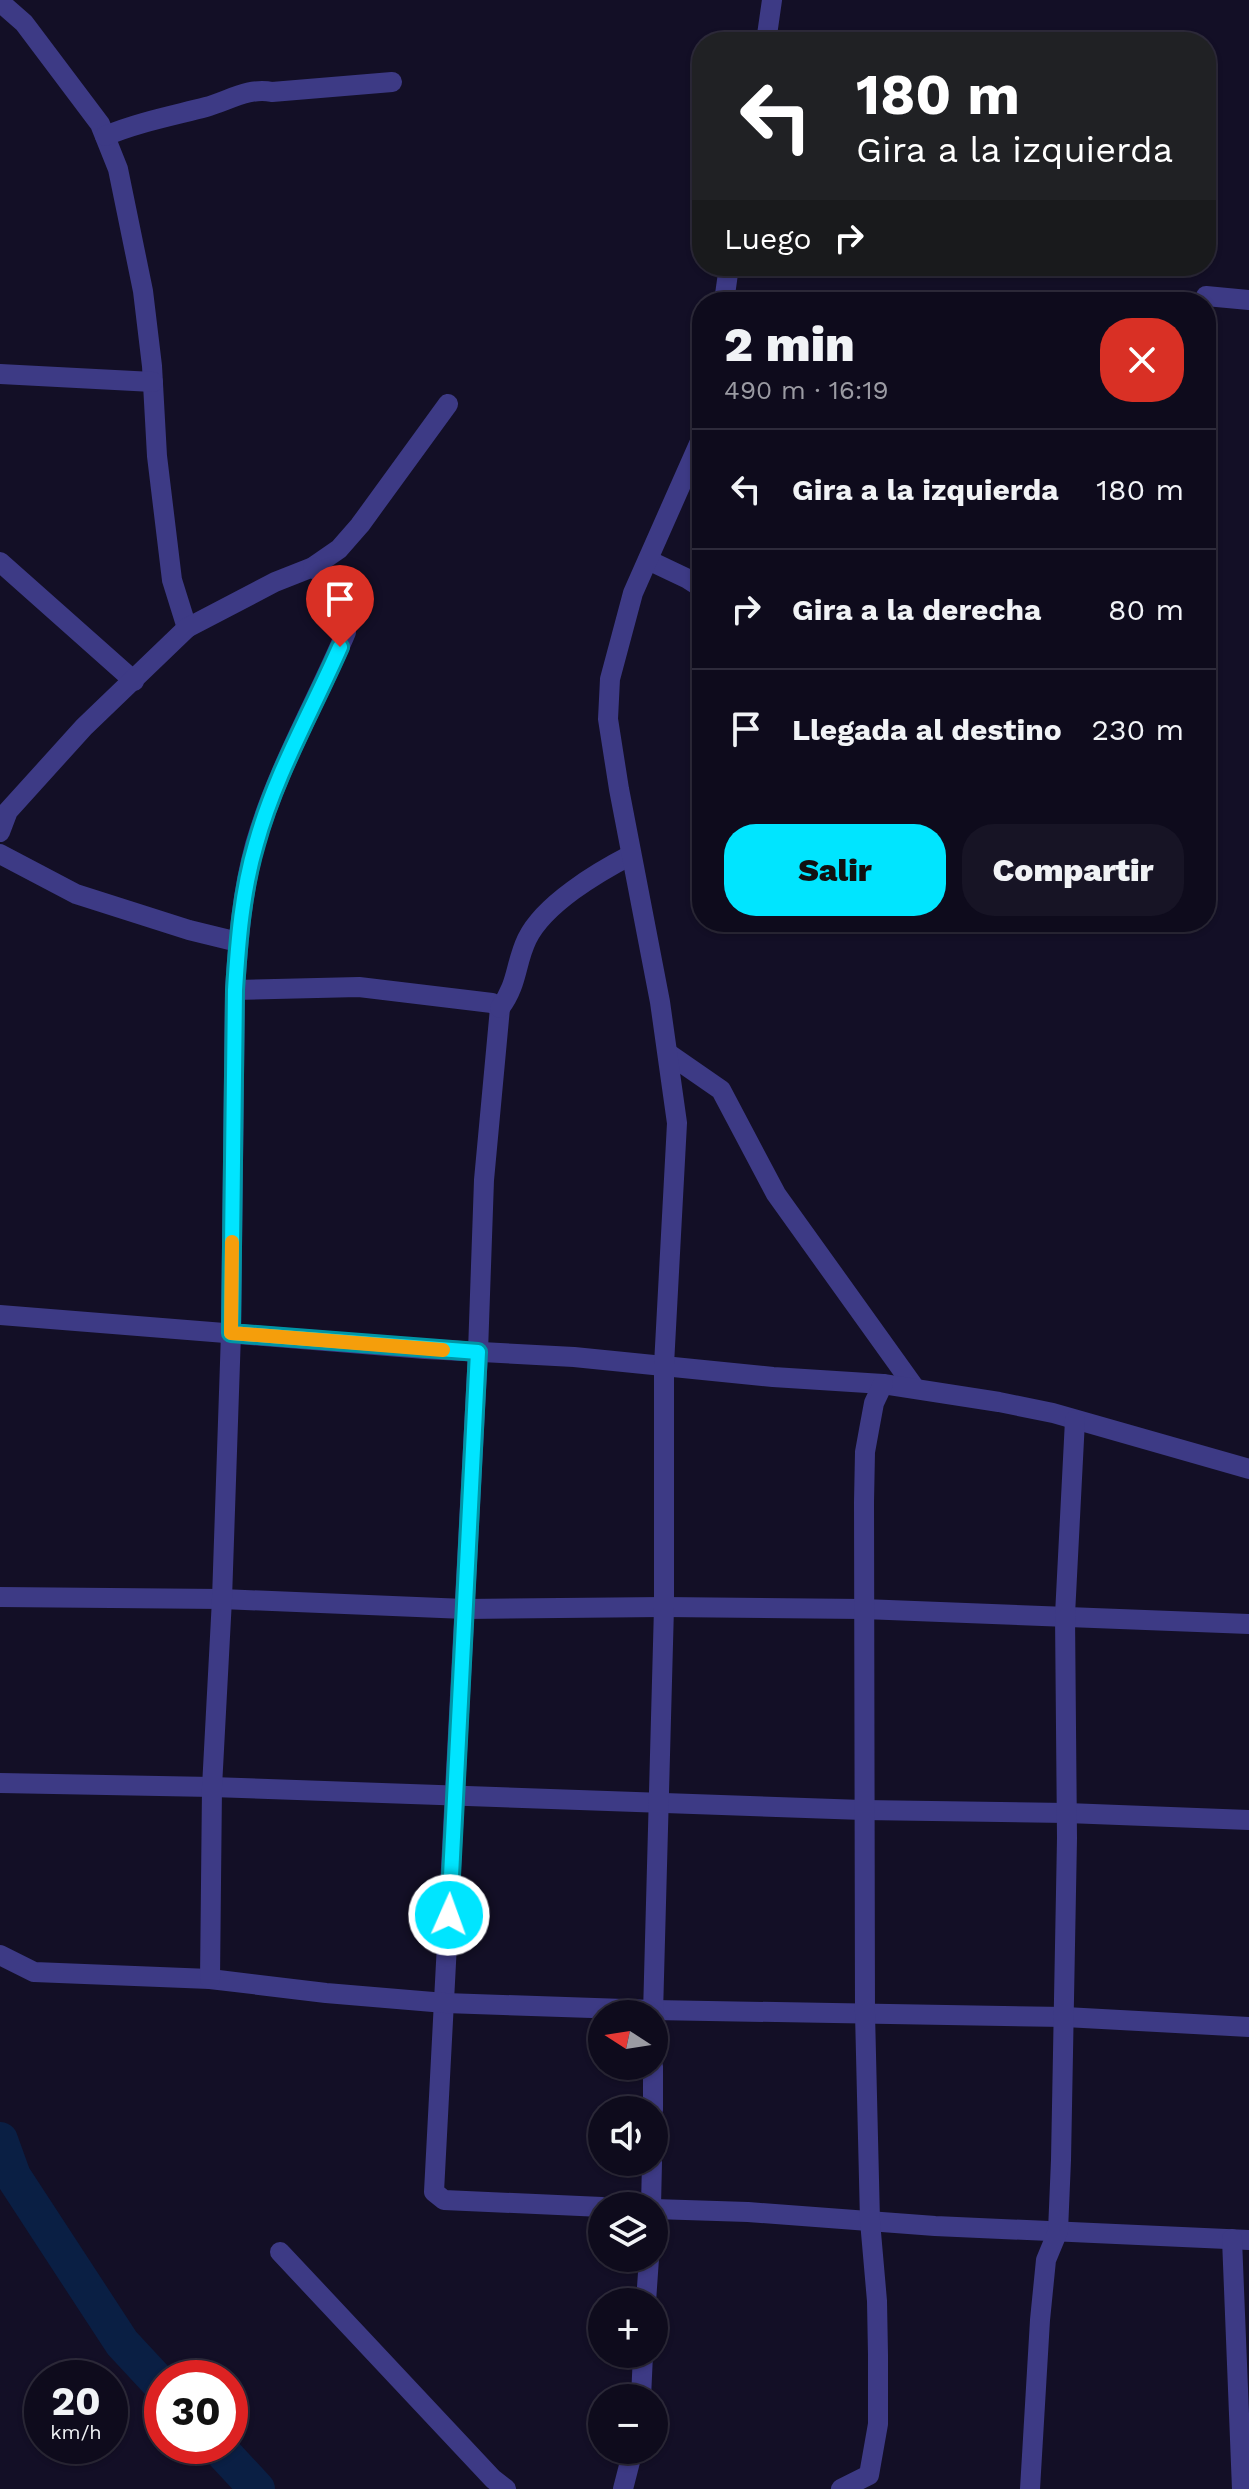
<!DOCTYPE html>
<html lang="es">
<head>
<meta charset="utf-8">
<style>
	body { margin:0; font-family:"Work Sans",sans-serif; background:#171425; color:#f1f3f6; height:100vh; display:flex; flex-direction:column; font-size:30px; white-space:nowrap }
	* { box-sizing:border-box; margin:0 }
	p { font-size:26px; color:#9b9ba3 }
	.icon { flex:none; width:44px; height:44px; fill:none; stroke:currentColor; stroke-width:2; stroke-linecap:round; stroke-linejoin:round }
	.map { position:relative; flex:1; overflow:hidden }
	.panel { position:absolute; left:692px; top:292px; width:524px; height:640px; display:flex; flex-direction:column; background:#0e0b1c; border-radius:32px; box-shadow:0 2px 6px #0004,0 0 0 2px #2e2b3b }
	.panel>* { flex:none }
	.top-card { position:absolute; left:692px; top:32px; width:524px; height:244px; border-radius:32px; box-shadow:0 2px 6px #0004,0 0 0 2px #2e2b3b; background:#202124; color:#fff; overflow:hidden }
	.needle { width:52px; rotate:282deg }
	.buttons { position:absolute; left:588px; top:2000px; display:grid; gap:16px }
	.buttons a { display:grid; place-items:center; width:80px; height:80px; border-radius:50%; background:#0e0b1c; box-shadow:0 2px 6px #0004,0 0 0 2px #2e2b3b; font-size:40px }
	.speed { position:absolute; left:24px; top:2360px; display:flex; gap:16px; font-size:40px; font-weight:700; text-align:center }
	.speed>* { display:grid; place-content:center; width:104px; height:104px; border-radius:50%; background:#0e0b1c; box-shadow:0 2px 6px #0004,0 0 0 2px #2e2b3b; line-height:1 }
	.speed small { font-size:20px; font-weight:400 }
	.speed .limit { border:12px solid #d22; background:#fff; color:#111 }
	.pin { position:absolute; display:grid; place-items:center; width:68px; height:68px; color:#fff; margin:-82px -34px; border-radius:50% 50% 50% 0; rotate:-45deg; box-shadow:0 0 8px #0007 }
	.pin .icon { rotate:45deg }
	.me { position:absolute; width:88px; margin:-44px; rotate:2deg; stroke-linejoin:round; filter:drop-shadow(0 0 6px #0008) }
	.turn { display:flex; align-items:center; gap:28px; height:168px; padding:0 32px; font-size:36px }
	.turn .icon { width:104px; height:104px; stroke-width:2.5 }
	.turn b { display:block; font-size:56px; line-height:68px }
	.then { display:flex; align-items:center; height:76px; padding:0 32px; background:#0003; gap:16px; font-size:30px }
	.round { display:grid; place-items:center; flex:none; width:84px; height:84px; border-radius:32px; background:#171425 }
	.head { display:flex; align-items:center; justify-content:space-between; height:136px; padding:0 32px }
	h1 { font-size:48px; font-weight:800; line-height:60px }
	.cta { display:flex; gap:16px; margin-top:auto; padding:16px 32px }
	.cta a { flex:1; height:92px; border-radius:32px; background:#00e5ff; color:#111; font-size:32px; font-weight:800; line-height:92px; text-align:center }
	.cta a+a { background:#171425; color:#f1f3f6 }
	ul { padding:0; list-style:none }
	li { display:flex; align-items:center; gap:24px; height:120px; padding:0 32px; border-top:2px solid #2e2b3b }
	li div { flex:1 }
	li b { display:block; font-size:30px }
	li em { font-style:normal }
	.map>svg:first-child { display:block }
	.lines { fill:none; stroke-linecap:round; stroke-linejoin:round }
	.river { stroke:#0a1f44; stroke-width:36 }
	.minor { stroke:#3d3a85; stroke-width:20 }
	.route-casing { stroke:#0095a6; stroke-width:20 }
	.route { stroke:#00e5ff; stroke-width:14 }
	.slow { stroke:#f59e0b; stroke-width:14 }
</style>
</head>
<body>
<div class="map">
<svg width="1249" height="2489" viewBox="0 0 1249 2489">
	<rect width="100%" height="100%" fill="#130f26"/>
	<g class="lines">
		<g class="river">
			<path d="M0 2140 13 2176 122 2343 162 2386"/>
			<path d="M217 2446 257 2489"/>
		</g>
		<g class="minor">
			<path d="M0 2 24 23 100 124 118 169 143 291 152 366 157 456 172 580 187 628"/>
			<path d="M766 42 772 0"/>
			<path d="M105 136C139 122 171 116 206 107 228 101 249 87 272 92L392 82"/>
			<path d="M1206 296 1249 300"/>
			<path d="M724 302 729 266"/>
			<path d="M0 374 153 382"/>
			<path d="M648 560 688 579 702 588"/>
			<path d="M0 562 134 681"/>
			<path d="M0 832 8 811 84 727 187 628 275 582 313 567 339 549 360 525 448 404"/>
			<path d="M0 854 76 894 189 930 238 942"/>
			<path d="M235 990 359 987 492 1003 500 1008 484 1180 478 1352 434 2192 444 2200 602 2207"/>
			<path d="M500 1008C518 984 515 964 527 939 544 904 598 872 631 855"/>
			<path d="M669 1054 721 1090 776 1194 915 1388"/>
			<path d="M0 1315 425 1349 574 1357 773 1377 883 1384 999 1402 1053 1413 1249 1469"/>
			<path d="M0 1597 222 1599 465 1609 664 1607 863 1609 1249 1624"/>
			<path d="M0 1783 212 1787 863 1810 1067 1813 1249 1820"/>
			<path d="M0 1955 34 1972 210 1979 326 1993 445 2003 653 2010 1065 2017 1249 2027"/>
			<path d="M210 1979 212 1787 222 1599 231 1333 235 990C238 942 242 892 255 845 276 771 316 703 346 632 347 599 338 587 313 567"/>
			<path d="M653 2014 664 1607V1365L677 1123 660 1002 619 789 608 719 610 679 633 593 702 437"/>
			<path d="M653 2110V2066"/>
			<path d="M651 2206 652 2162"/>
			<path d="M654 2209 748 2212 935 2226 1249 2240"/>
			<path d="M1232 2239 1242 2489"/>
			<path d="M280 2252 493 2479 506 2489"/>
			<path d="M646 2302 649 2258"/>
			<path d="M641 2398 643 2354"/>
			<path d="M623 2489 633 2450"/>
			<path d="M841 2489 869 2475 878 2424V2355L877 2301 870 2221 865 2013 864 1502 865 1452 869 1430 874 1403 883 1384"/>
			<path d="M1030 2489 1040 2320 1046 2260 1058 2231 1061 2160 1067 1838 1065 1615 1075 1420"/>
		</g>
	</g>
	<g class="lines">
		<g class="route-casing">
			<path id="route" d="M340 647C311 713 275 775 256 844 242 891 238 942 235 990L231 1333 478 1352 449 1915"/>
		</g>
		<use href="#route" class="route"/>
		<path class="slow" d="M232 1242 231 1333 443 1350"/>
	</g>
</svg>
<div class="buttons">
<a><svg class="needle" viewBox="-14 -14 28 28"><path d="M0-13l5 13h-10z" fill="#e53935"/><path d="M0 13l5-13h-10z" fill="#9b9ba3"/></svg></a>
<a><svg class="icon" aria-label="sound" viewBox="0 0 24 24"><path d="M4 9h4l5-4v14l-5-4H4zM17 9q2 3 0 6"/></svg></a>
<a><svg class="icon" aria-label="layers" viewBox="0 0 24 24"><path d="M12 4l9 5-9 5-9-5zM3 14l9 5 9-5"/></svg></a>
<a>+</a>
<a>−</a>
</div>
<div class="speed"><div>20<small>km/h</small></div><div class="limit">30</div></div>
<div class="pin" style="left:340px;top:647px;background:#d93025"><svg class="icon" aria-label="arrive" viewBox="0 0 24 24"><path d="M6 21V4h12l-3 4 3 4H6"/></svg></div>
<svg class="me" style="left:449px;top:1915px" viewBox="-20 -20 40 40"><circle r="17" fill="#00e5ff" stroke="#fff" stroke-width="3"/><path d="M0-11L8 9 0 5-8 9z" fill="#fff"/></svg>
<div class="top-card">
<div class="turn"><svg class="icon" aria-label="left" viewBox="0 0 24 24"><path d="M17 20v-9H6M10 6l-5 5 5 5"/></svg><div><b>180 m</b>Gira a la izquierda</div></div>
<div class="then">Luego<svg class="icon" aria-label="right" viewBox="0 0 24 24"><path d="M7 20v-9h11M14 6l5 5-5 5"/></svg></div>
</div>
<section class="panel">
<div class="head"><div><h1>2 min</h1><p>490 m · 16:19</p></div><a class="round" style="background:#d93025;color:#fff"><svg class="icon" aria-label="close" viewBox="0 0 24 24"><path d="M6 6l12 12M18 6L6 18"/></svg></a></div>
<ul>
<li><svg class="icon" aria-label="left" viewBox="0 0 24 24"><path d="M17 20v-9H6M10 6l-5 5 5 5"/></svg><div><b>Gira a la izquierda</b></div><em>180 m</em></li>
<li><svg class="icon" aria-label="right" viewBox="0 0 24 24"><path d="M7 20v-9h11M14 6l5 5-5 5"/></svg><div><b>Gira a la derecha</b></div><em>80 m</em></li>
<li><svg class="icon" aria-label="arrive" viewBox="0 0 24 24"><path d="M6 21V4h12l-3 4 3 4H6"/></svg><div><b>Llegada al destino</b></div><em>230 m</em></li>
</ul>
<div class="cta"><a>Salir</a><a>Compartir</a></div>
</section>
</div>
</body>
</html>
